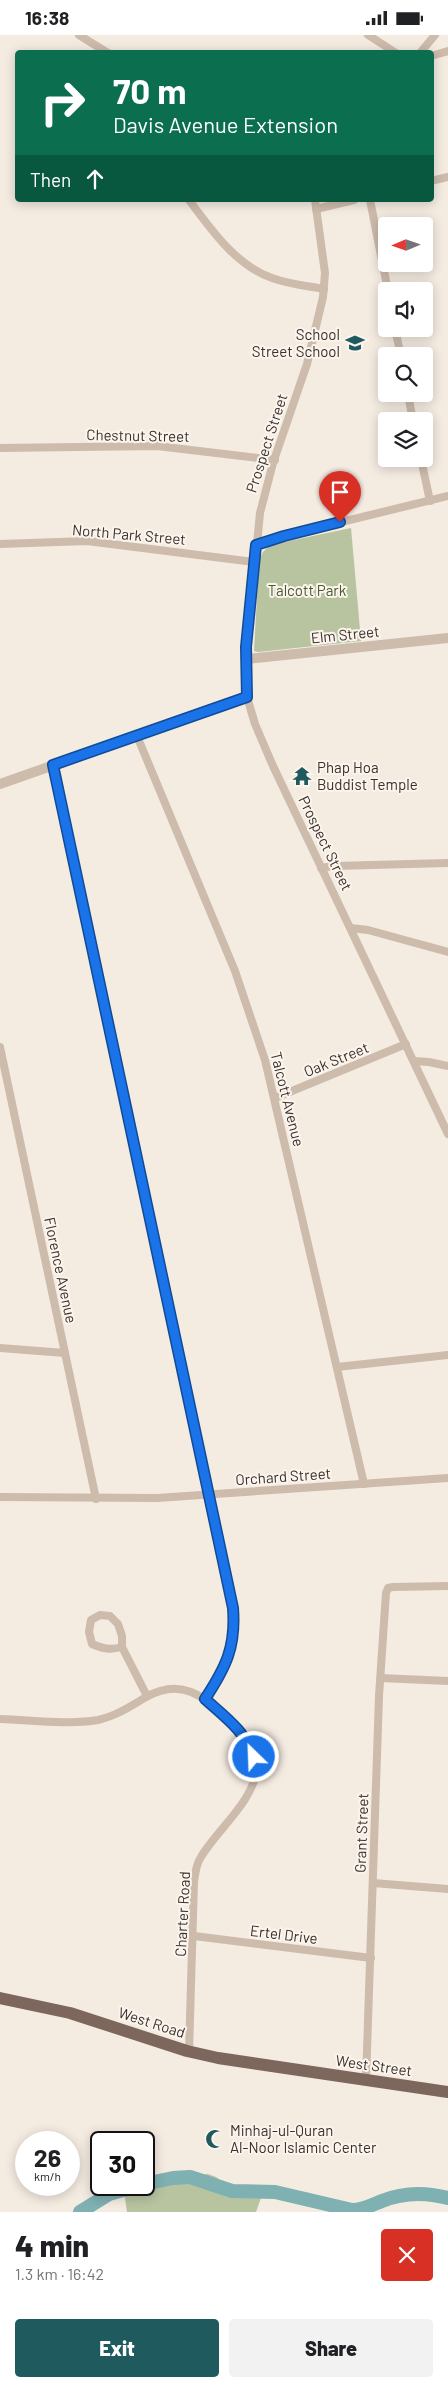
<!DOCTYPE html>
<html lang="en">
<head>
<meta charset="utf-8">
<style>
	body { margin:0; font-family:Barlow,sans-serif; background:#f2f2f2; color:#202124; height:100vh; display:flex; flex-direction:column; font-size:19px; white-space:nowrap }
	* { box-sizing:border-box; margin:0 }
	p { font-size:16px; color:#757577 }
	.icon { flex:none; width:28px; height:28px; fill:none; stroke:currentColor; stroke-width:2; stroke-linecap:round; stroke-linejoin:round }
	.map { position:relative; height:2177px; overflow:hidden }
	.panel { display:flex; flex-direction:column; background:#fff; flex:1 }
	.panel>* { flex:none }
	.banner { position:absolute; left:15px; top:15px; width:419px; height:152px; border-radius:5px; box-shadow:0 2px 12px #0003; background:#0b6e4f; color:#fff; overflow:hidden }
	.needle { width:32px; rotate:268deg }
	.tools { position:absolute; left:378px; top:182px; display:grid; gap:10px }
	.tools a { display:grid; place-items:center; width:55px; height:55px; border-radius:5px; background:#fff; box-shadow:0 2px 12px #0003; font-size:25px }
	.speed { position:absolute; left:15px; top:2096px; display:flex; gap:10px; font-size:25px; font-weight:700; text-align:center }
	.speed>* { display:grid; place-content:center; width:65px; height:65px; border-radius:50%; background:#fff; box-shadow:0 2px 12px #0003; line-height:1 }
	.speed small { font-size:12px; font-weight:400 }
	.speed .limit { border:2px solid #111; border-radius:8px; background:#fff; color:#111 }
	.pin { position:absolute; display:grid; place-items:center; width:42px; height:42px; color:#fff; margin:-51px -21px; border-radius:50% 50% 50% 0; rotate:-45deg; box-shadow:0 0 5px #0007 }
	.pin .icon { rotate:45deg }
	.me { position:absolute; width:55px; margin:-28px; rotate:336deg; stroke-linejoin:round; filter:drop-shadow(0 0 4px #0008) }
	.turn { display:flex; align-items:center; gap:18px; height:105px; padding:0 15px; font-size:22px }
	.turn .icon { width:65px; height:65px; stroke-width:2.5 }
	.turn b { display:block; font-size:35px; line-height:42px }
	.then { display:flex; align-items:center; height:48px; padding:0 15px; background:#0003; gap:10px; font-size:19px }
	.round { display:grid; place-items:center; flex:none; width:52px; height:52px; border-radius:5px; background:#f2f2f2 }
	.head { display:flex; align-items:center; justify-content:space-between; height:85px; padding:0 15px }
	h1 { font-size:30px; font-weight:800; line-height:38px }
	.cta { display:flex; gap:10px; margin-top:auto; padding:10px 15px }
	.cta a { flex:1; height:58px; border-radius:5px; background:#1f5a5e; color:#fff; font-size:20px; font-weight:800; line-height:58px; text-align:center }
	.cta a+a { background:#f2f2f2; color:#202124 }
	.status { display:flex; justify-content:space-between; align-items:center; height:35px; padding:0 25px; background:#fff; direction:ltr }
	.status svg { height:14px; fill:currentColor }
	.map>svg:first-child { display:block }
	.green { fill:#b8c4a0 }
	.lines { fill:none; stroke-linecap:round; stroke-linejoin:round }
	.river { stroke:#7fb0b2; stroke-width:14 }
	.minor { stroke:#cdbbac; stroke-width:8 }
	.tertiary { stroke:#cdbbac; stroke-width:10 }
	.primary { stroke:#7d675c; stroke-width:12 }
	.route-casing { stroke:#114b97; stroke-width:12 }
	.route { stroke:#1a73e8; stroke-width:9 }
	.labels { text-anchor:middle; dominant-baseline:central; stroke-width:4; stroke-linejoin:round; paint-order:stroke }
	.poi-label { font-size:15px; fill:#3b302b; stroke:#fbf5ee; text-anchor:start }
	.street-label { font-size:15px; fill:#3b302b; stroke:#fbf5ee }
	.park-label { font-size:15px; fill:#4a5a2e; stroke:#fbf5ee }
</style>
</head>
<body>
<div class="status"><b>16:38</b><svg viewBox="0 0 49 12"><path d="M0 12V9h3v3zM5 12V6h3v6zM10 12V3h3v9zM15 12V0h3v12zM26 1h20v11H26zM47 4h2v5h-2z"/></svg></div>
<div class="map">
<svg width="448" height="2177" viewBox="0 0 448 2177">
	<rect width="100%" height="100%" fill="#f4ebe1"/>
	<g class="green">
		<path d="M351 493 361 606 258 617 254 616 259 525 263 517 270 510Z"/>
		<path d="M208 2139 216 2142 231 2153 263 2157 256 2177H127L124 2156 167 2143Z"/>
	</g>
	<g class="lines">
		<g class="river">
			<path d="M144 2149 173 2143 190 2142 232 2156 275 2157 352 2175C363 2175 372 2170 382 2166 404 2157 425 2157 448 2163"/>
			<path d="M80 2177 109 2159 141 2150"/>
		</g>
		<g class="minor">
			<path d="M79 0 108 18"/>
			<path d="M368 0 396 18"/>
			<path d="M420 18 435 0"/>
			<path d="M431 21 448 16"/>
			<path d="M431 146 448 142"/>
			<path d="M189 165C211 194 235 230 272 243 288 249 307 251 324 254"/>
			<path d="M370 165 388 256"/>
			<path d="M316 174 354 165"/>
			<path d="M395 294 401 321"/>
			<path d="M408 359 413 386"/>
			<path d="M0 413 157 411 275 425"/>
			<path d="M421 424 430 466"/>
			<path d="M0 509 87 506 254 527"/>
			<path d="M256 510 284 501 448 461"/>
			<path d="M246 624 260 478 273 428 307 329 323 262 325 238 315 165"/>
			<path d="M247 662 255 689 273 731 448 1099"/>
			<path d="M137 701 235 936 265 1025 364 1449"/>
			<path d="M53 730 233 1573C236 1612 226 1632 205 1664"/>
			<path d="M321 833 334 831 448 828"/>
			<path d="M351 893 368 895 448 917"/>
			<path d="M0 1012 96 1464"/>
			<path d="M414 1026 429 1027 448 1031"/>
			<path d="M275 1063 406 1009"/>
			<path d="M0 1313 65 1318"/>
			<path d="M337 1332 448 1320"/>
			<path d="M0 1462 157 1463 448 1443"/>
			<path d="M122 1612C111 1615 103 1614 92 1609L89 1597 91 1585 100 1580 110 1581 118 1589 122 1601V1612L147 1661"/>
			<path d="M381 1643 448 1646"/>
			<path d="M0 1684C32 1685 67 1690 98 1685 116 1681 131 1671 146 1662 183 1641 205 1663 232 1687 245 1699 257 1717 256 1736 253 1767 216 1796 201 1822 196 1829 195 1839 194 1847L189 2017"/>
			<path d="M373 1848 448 1854"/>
			<path d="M194 1901 371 1923"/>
			<path d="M366 2045 379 1661 386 1558 388 1553 393 1552 448 1551"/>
		</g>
		<path class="tertiary" d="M0 749 247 662 246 624 448 603"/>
		<path class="primary" d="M0 1963 70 1978 187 2016 218 2023 448 2057"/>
	</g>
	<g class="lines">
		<g class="route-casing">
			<path id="route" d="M254 1722C245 1696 225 1682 205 1664 226 1632 236 1612 233 1573L53 730 247 662 246 612 256 510 284 501 340 487"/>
		</g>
		<use href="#route" class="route"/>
	</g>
	<defs>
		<g id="school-bare" transform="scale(1.5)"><path d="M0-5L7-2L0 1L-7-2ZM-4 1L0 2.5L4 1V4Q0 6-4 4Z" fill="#1f5a5e" stroke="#fbf5ee" stroke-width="2.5" paint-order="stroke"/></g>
		<g id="temple-bare" transform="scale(1.5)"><path d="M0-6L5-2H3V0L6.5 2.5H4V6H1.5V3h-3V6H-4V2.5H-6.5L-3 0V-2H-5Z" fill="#1f5a5e" stroke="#fbf5ee" stroke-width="2.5" paint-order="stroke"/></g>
		<g id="mosque-bare" transform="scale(1.5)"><path d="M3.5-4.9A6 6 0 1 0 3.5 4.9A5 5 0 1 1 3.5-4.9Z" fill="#1f5a5e" stroke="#fbf5ee" stroke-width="2.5" paint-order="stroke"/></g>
	</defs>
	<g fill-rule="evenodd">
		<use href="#school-bare" x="355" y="308"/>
		<use href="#temple-bare" x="302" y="741"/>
		<use href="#mosque-bare" x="215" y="2104"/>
	</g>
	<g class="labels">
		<g class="poi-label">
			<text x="340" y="299" text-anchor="end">School<tspan x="340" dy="17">Street School</tspan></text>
			<text x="317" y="732">Phap Hoa<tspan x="317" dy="17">Buddist Temple</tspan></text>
			<text x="230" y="2095">Minhaj-ul-Quran<tspan x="230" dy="17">Al-Noor Islamic Center</tspan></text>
		</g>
		<g class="street-label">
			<text transform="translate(138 400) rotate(1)">Chestnut Street</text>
			<text transform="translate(266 408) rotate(-72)">Prospect Street</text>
			<text transform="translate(129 499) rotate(5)">North Park Street</text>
			<text transform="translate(345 599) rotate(-6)">Elm Street</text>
			<text transform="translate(326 808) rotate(64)">Prospect Street</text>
			<text transform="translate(336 1024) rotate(-22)">Oak Street</text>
			<text transform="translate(288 1064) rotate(76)">Talcott Avenue</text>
			<text transform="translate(61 1235) rotate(78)">Florence Avenue</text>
			<text transform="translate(283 1441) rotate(-4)">Orchard Street</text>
			<text transform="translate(361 1798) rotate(-88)">Grant Street</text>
			<text transform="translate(182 1879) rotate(-87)">Charter Road</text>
			<text transform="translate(284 1899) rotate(7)">Ertel Drive</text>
			<text transform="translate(152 1987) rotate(18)">West Road</text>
			<text transform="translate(374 2030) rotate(8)">West Street</text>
		</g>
		<g class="park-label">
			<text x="307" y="555">Talcott Park</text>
		</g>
	</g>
</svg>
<div class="tools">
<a><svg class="needle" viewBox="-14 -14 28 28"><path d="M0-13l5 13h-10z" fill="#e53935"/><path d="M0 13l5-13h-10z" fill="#757577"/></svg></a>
<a><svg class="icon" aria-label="sound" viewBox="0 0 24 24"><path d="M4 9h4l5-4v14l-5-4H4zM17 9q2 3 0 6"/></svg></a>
<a><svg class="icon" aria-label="search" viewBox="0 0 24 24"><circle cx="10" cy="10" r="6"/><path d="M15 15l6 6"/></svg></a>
<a><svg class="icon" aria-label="layers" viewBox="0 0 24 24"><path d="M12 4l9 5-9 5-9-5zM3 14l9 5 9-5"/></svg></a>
</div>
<div class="speed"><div>26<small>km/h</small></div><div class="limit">30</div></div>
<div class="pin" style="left:340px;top:487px;background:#d93025"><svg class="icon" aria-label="arrive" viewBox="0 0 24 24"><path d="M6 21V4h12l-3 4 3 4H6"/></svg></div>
<svg class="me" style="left:254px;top:1722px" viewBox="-20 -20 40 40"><circle r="17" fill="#1a73e8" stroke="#fff" stroke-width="3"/><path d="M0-11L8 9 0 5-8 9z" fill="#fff"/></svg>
<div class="banner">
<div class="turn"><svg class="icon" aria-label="right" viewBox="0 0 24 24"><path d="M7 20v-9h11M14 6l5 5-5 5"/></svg><div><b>70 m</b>Davis Avenue Extension</div></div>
<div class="then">Then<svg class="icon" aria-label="ahead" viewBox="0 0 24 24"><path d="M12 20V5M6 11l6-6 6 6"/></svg></div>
</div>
</div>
<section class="panel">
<div class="head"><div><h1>4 min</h1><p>1.3 km · 16:42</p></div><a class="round" style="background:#d93025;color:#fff"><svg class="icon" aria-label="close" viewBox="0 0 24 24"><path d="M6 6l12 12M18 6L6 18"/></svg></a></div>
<div class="cta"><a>Exit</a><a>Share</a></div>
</section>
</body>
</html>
